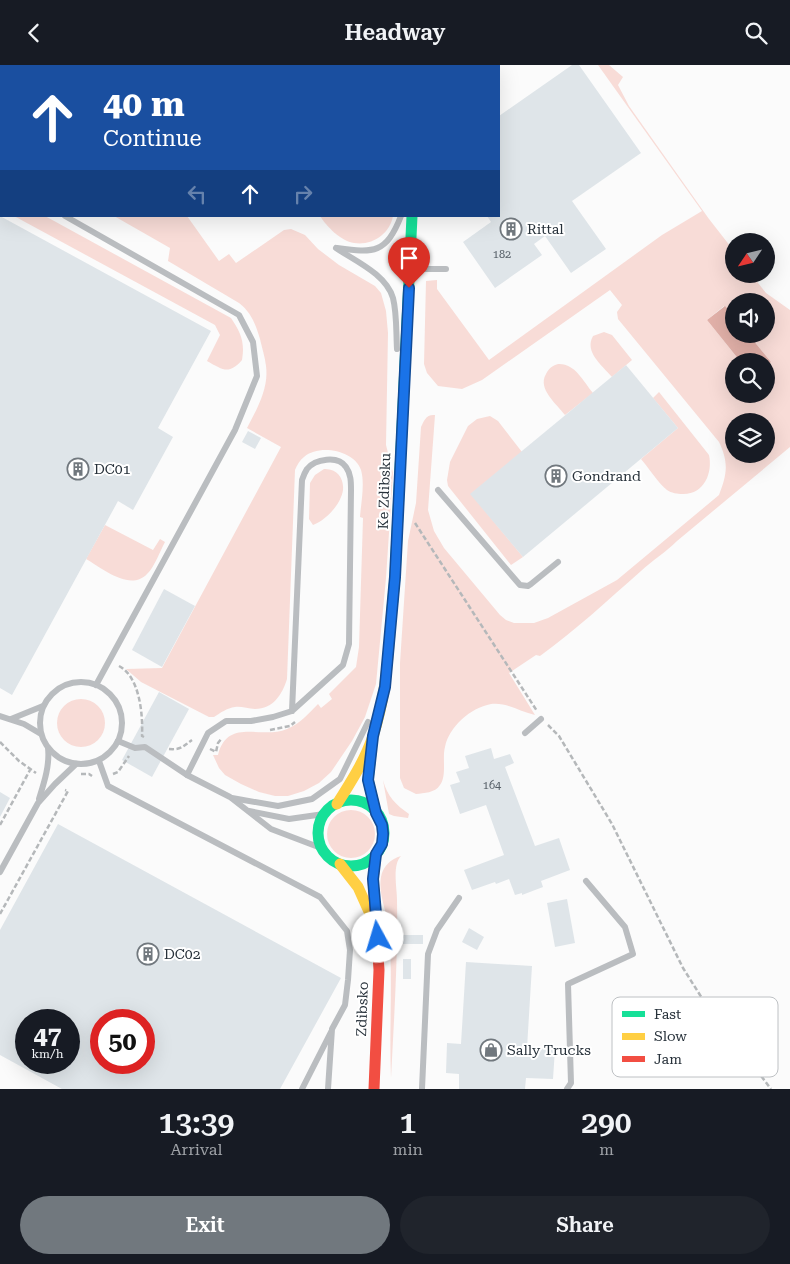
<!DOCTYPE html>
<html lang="en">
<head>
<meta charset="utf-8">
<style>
	body { margin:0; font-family:"Roboto Serif",serif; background:#20242c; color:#f1f3f6; height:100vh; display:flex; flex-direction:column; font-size:19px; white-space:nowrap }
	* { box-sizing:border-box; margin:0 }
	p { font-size:16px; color:#9ea1a6 }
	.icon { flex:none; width:28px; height:28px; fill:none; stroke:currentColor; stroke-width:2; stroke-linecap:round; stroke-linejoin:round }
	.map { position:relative; height:1024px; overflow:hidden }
	.details { display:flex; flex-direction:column; background:#171b24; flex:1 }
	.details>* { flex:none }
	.banner { position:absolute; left:0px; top:0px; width:500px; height:152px; box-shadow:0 5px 20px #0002; background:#1a4fa0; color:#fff; overflow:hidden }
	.needle { width:32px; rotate:235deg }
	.controls { position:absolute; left:725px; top:168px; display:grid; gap:10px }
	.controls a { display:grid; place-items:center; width:50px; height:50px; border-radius:50%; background:#171b24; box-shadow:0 5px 20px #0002; font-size:25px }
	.speed { position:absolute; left:15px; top:944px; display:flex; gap:10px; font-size:25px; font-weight:700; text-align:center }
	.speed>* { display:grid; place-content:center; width:65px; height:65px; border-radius:50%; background:#171b24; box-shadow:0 5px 20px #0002; line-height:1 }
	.speed small { font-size:12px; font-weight:400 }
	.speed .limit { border:8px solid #d22; background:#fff; color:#111 }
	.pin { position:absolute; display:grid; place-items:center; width:42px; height:42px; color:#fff; margin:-51px -21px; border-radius:50% 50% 50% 0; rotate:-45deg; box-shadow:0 0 5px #0007 }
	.pin .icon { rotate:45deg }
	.me { position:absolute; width:55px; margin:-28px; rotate:354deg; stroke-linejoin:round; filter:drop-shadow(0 0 4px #0008) }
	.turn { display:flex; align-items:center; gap:18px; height:105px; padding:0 20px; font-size:22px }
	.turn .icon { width:65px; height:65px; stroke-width:2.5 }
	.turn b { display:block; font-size:35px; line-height:42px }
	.lanes { display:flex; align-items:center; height:48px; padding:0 20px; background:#0003; justify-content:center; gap:25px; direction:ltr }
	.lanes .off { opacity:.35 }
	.eta { display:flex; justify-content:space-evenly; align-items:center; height:85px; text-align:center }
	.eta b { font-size:30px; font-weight:600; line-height:35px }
	.button { display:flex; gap:10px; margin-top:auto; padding:10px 20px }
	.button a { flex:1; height:58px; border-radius:30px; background:#71787e; color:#fff; font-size:20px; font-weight:600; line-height:58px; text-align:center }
	.button a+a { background:#20242c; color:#f1f3f6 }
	header { display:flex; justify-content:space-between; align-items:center; height:65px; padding:0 20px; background:#171b24; font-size:22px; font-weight:600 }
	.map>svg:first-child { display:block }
	.green { fill:#f8dcd7; fill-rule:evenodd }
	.water { fill:#e2b1a9 }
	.building { fill:#dfe5e9; fill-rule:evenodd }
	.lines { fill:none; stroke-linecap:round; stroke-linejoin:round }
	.path { stroke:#b5b8ba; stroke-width:2.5; stroke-dasharray:5 2.5; stroke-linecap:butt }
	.lane { stroke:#babdc0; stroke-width:6 }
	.fast { stroke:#16e098; stroke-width:11 }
	.slow { stroke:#ffcf43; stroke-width:11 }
	.jam { stroke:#f24e42; stroke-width:11 }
	.route-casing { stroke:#114b97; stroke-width:12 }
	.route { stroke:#1a73e8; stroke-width:9 }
	.labels { text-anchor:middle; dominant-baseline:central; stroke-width:4; stroke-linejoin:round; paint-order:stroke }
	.number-label { font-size:11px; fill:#576068 }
	.poi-label { font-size:14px; fill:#27313a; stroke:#fff; text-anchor:start }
	.street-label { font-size:14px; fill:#27313a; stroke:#fff }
	.key { fill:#fff; stroke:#bec1c4; stroke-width:1 }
	.key-label { font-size:14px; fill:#27313a }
</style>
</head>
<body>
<header><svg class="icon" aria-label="back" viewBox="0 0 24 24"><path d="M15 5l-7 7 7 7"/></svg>Headway<svg class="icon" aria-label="search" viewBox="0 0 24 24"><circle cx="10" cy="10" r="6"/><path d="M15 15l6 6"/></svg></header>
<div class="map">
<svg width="790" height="1024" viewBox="0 0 790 1024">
	<rect width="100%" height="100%" fill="#fbfbfb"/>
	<g class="green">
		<path d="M0 0H101L102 1H1V88Z"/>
		<path d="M598 0H609L623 12 618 20 629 41 709 154 734 186V209H751L766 228 790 245V382L677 476C666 487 653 495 641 506 608 535 576 565 540 591L536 590 509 608 535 650C520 647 507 637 491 639 470 643 449 662 445 682 442 693 447 711 440 720 435 728 424 728 416 729L404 723 400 713V598L408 476 416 438 421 362C424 356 426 349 435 350L428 445 434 466 444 483 500 550 506 555 514 558H534L548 553 617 515 719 430C727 409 729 398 719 377L618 254 617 247 622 240 610 225 482 315 462 324 438 321 427 308 424 299 426 216 437 215V224L489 295 662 170 702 146ZM734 236H766V269H748L771 297 766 302V329H734V296H740L707 255 724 241 734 252ZM734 356H766V389H734Z"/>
		<path d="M14 151H45L231 253C241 268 245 277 242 295 229 310 223 305 207 296L220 270 215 260Z"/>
		<path d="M114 151H187L219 196 229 189 236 198 284 165 291 164 305 170 318 184 339 200 375 221 381 228 386 246 388 268 386 380 393 408 386 513 376 619 365 652 352 676 331 707 319 718 304 726 288 731H275L259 727 241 719 225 710 219 703 213 690H218C228 652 261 675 287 664 300 659 309 648 318 639L321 643 332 634 329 629 356 602 359 582 363 453 360 452C361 438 365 419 361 405 354 385 319 379 304 392 300 395 297 400 295 405L287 614C282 630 273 644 255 644 248 644 241 641 235 642 227 643 220 648 214 652H209L141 617 126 604 162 603 281 382 247 363C257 344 269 323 266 301 265 292 262 283 260 274 256 260 251 247 239 238L168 196 170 183Z"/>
		<path d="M320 151H393C390 169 372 181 354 178 341 176 327 162 320 151Z"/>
		<path d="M604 267 612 270 632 295 612 312C602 300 584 287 593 271Z"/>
		<path d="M558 299C575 298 583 316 593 328L565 350C557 339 537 324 546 309 549 303 552 301 558 299Z"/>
		<path d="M659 327 709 390C713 408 704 430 682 429 678 429 671 428 667 425 658 418 649 403 641 394L678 363 653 333Z"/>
		<path d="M490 351 498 356 522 387 471 429 523 492 511 500 448 421 447 415 450 397 468 361 477 354Z"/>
		<path d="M324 404C340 403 347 419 341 432 337 443 324 456 313 460L309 454 310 418 315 410Z"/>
		<path d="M105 460 153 485 160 474 165 477C160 486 154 503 147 509 130 527 102 503 86 494Z"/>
		<circle cx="81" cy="658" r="24"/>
		<path d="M383 715C387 731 396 740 409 749L408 753 394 751 389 749Z"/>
		<circle cx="351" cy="769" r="24"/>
		<path d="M401 791C392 800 397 823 397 835 398 894 394 954 391 1013 389 963 393 913 389 864 387 847 378 829 381 812 383 801 391 794 401 791Z"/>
	</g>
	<path class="water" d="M725 241 734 252V269H748L771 297 766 302V296H740L707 255Z"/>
	<g class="building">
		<path d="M572 0H579L641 88 572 136 606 184 571 208 545 171 534 179 542 190 495 223 463 177 491 157 487 151H499V51Z"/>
		<path d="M0 151 211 266 158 363 173 372 133 445 118 436 12 630 0 623Z"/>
		<path d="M626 300 678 363 523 492 470 429Z"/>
		<path d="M248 366 261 373 255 384 242 377Z"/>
		<path d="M164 524 195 541 162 602 132 585Z"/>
		<path d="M159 627 189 644 152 712 122 695Z"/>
		<path d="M491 683 494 694 510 689 514 698 505 702 535 781 559 773 570 805 541 816 543 822 522 830V828L515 830 509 814 496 819 495 817 472 825 464 805 504 790 486 740 460 749 450 720 460 717 456 707 469 703 465 691Z"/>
		<path d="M0 727 10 733 0 752Z"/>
		<path d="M58 759 341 913 280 1024H62L0 990V865ZM26 955H69V998H26ZM101 955H144V998H101Z"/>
		<path d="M567 834 575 878 555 882 547 838Z"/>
		<path d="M469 863 484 872 477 885 462 877Z"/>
		<rect x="403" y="870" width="20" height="9"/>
		<rect x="403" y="894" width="8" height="20"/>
		<path d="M466 897 532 901 527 983 555 984 553 1014 526 1013 525 1024H459V1009L446 1008 447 978 461 979Z"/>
	</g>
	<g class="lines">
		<g class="path">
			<path d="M415 458 537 646"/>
			<path d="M119 601C140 612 143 650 142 671L144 672"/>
			<path d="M548 660 559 671 612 759 683 903 700 930 771 1024"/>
			<path d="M270 665 290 661 295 657"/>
			<path d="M0 677 19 696 36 708"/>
			<path d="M169 684C182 685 183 681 192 675"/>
			<path d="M210 684 216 687 218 678 222 673"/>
			<path d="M81 709H89L92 711"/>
			<path d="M113 709 118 707 129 691"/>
			<path d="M0 760 30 705"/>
			<path d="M0 849 68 726 65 725"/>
		</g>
		<g class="lane">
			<path d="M438 1V0"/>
			<path d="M0 115 1 116"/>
			<path d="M65 151 239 250 253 277 257 311 235 365 96 620"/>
			<path d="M336 183C355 196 386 209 393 233 397 249 396 267 397 284"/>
			<path d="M337 183C374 188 386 189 401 151"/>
			<path d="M411 204H446"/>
			<path d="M438 425 520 520 528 521 531 519 558 497"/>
			<circle cx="81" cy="658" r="41"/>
			<path d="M0 651 24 659 41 669"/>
			<path d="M11 654 43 641"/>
			<path d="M525 668 541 654"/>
			<path d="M118 676 135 683 145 682 187 710 230 732 271 764 321 783"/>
			<path d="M99 696 108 721 320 832 347 866 350 885 348 915 345 940 332 964 328 1024"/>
			<path d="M187 710 208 668 226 656H251L273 652 292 646 343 600 349 579 351 425C351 417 351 409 346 402 338 390 315 394 307 404 305 407 303 412 302 415L292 646"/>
			<path d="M232 733 278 741 312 734 340 714 368 657"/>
			<path d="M39 734C44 718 50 700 48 683"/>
			<path d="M249 746 289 754 324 749"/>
			<path d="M0 807 38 738 55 719 76 699"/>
			<path d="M302 1024 331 967"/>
			<path d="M422 1024 428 889 437 865 459 833"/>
			<path d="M567 1024 571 1018 568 919 633 889 625 862 586 816"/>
		</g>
		<g class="fast">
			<path d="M392 544 395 512 412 151"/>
			<path d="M371 688 368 715 376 748"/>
			<circle cx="351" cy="768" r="33"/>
		</g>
		<g class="slow">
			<path d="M337 739C351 717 365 695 373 671 387 630 388 587 392 544"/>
			<path d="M340 799 358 822 371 851"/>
		</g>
		<g class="jam">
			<path d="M418 0V1"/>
			<path d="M374 1024 379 905 373 814 376 789"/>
		</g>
	</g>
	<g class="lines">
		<g class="route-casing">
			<path id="route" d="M378 872 373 814 376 789 382 779 383 769 382 760 376 748 368 715 373 671 385 622 395 512 409 223"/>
		</g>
		<use href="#route" class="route"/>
	</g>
	<defs>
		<g id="building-ring" transform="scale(1.125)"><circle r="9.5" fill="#fff" stroke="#71787e" stroke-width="1.5"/><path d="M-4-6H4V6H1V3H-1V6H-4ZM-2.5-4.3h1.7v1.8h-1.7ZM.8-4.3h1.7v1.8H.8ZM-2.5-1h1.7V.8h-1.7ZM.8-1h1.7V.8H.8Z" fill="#71787e"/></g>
		<g id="shop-ring" transform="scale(1.125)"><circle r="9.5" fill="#fff" stroke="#71787e" stroke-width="1.5"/><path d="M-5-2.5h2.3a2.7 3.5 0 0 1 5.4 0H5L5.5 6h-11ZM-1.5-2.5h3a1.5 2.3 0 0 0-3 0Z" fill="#71787e"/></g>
	</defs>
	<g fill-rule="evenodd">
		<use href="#building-ring" x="511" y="164"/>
		<use href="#building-ring" x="78" y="404"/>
		<use href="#building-ring" x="556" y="411"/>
		<use href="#building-ring" x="148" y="889"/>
		<use href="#shop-ring" x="491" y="985"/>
	</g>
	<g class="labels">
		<g class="number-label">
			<text x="502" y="189">182</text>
			<text x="492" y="720">164</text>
		</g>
		<g class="poi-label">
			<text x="527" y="164">Rittal</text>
			<text x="94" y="404">DC01</text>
			<text x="572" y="411">Gondrand</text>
			<text x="164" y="889">DC02</text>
			<text x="507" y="985">Sally Trucks</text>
		</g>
		<g class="street-label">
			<text transform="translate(384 426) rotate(-88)">Ke Zdibsku</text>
			<text transform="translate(362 944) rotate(-88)">Zdibsko</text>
		</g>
	</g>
	<rect x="612" y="932" width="166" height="80" rx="8" class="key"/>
	<rect x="622" y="946" width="23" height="6" fill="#16e098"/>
	<rect x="622" y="968" width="23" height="7" fill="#ffcf43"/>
	<rect x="622" y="991" width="23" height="6" fill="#f24e42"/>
	<g class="key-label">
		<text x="654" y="954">Fast</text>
		<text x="654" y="976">Slow</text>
		<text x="654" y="999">Jam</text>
	</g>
</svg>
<div class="controls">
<a><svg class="needle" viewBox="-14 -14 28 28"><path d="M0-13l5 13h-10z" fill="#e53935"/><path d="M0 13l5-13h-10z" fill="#9ea1a6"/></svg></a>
<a><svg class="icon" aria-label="sound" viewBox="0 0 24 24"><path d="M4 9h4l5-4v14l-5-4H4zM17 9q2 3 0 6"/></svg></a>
<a><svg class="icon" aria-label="search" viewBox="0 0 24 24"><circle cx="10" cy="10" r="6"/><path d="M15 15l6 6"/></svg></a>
<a><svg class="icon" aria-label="layers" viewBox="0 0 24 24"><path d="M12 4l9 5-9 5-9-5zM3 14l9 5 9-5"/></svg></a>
</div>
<div class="speed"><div>47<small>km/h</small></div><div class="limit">50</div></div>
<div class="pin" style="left:409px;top:223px;background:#d93025"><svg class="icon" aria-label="arrive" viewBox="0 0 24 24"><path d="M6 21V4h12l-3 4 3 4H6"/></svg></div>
<svg class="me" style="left:378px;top:872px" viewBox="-20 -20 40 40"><circle r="19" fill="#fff"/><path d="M0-13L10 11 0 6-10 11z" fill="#1a73e8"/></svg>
<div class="banner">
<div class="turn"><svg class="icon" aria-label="ahead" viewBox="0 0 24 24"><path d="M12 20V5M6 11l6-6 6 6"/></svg><div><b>40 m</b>Continue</div></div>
<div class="lanes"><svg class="icon off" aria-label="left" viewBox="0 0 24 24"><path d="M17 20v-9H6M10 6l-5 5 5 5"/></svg><svg class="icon" aria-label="ahead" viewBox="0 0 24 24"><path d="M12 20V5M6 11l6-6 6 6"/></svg><svg class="icon off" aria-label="right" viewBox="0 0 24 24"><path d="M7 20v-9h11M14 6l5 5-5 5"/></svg></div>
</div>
</div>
<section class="details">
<div class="eta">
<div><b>13:39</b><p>Arrival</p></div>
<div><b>1</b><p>min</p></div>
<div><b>290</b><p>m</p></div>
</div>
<div class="button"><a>Exit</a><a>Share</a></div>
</section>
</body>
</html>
